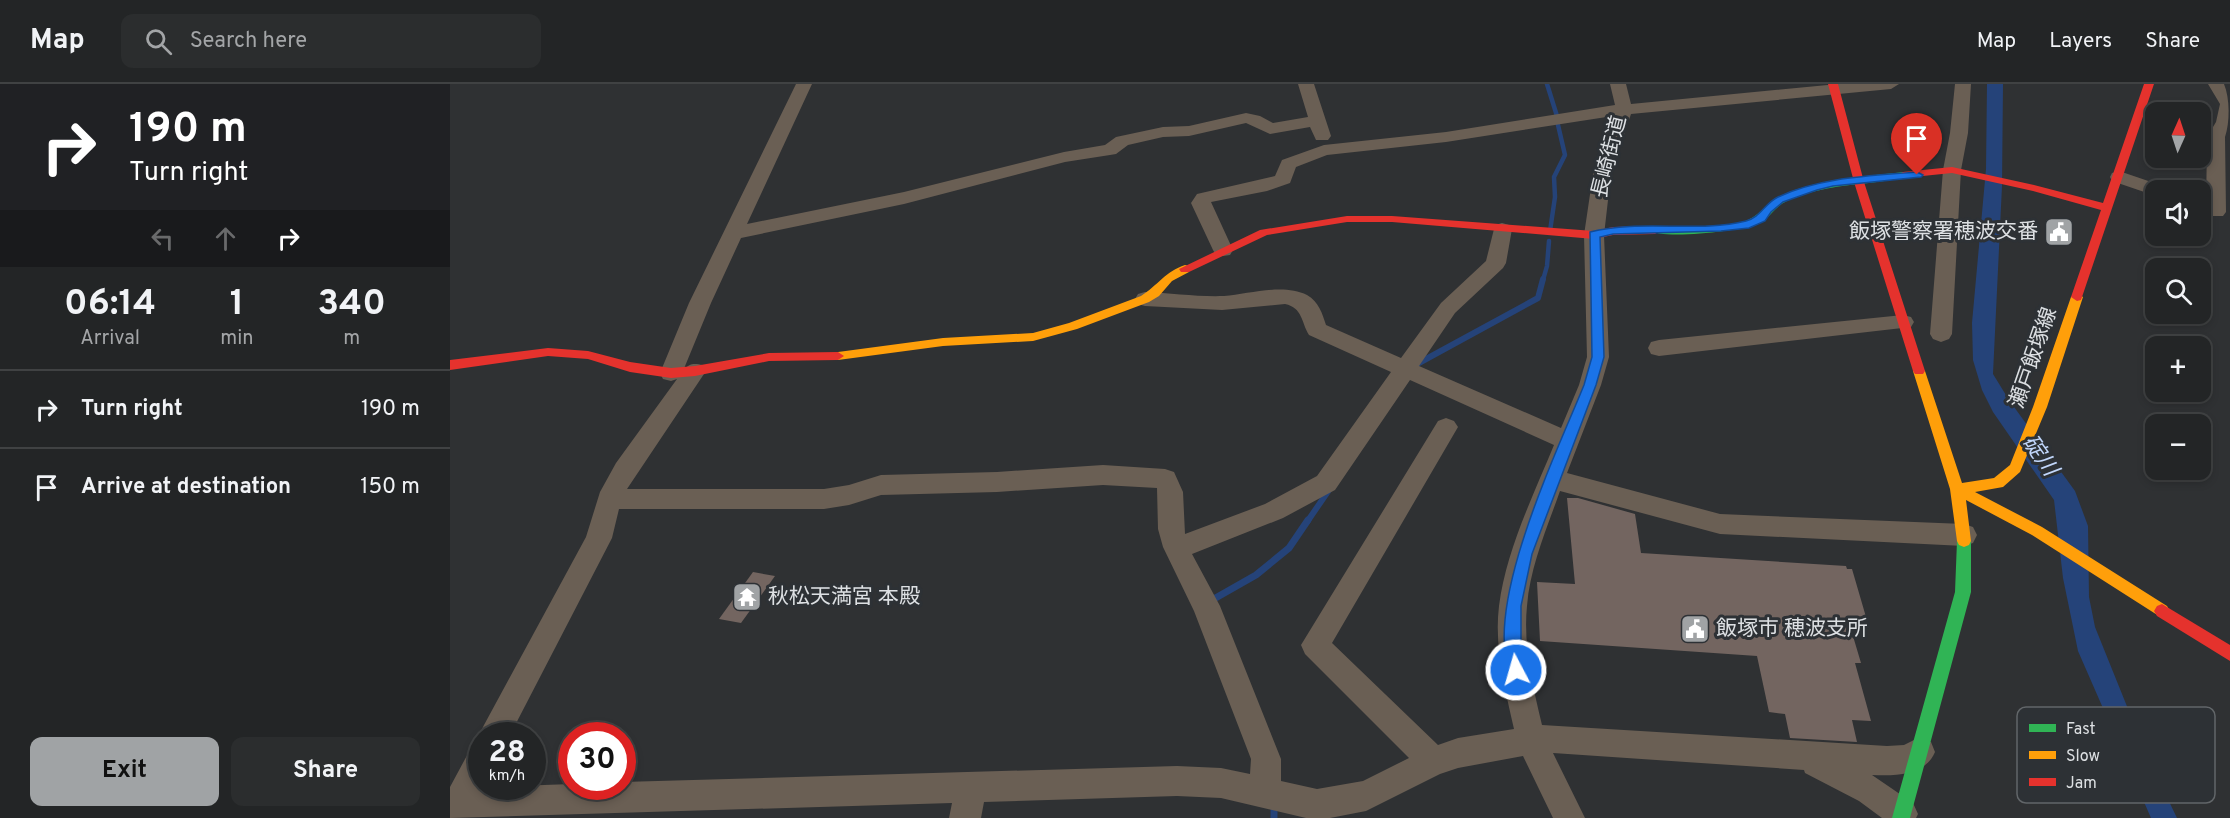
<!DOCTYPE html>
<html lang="en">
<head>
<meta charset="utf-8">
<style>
	body { margin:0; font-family:Overpass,"Noto Sans JP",sans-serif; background:#2b2d2e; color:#f1f3f6; height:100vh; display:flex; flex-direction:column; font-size:22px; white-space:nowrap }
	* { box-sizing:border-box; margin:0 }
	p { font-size:20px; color:#a3a5a7 }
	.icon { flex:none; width:33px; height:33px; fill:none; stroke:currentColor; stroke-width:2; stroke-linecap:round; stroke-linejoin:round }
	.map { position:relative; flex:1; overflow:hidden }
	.panel { display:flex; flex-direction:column; background:#232526; width:450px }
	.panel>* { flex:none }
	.guide { background:#202124; color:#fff; overflow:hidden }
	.needle { width:39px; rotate:3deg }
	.buttons { position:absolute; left:1695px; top:18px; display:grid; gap:12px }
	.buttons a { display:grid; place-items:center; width:66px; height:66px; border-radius:12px; background:#232526; box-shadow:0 3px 9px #0003,0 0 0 2px #404243; font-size:30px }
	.speed { position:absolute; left:18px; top:638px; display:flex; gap:12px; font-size:30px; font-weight:700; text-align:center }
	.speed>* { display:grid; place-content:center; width:78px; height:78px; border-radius:50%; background:#232526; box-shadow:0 3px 9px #0003,0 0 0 2px #404243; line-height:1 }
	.speed small { font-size:15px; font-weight:400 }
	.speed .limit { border:9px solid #d22; background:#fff; color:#111 }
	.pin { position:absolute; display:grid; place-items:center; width:51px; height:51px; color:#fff; margin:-62px -26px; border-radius:50% 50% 50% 0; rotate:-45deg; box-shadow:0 0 6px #0007 }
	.pin .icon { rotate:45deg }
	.me { position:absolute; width:66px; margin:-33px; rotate:354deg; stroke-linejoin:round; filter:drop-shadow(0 0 4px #0008) }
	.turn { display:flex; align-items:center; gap:21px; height:126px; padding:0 30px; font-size:27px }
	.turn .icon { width:78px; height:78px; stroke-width:2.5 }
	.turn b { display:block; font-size:42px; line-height:51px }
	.lanes { display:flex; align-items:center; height:57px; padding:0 30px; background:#0003; justify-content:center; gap:30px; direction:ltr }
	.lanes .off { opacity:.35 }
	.eta { display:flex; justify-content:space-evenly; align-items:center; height:102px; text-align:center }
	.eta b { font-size:36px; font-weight:700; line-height:42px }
	.primary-button { display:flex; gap:12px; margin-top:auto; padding:12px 30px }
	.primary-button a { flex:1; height:69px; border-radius:12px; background:#a0a3a5; color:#111; font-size:24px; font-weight:700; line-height:69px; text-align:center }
	.primary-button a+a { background:#2b2d2e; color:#f1f3f6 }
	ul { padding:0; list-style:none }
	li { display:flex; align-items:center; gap:18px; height:78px; padding:0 30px; border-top:2px solid #404243 }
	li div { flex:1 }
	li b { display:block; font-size:22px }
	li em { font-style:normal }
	header { display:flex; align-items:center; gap:36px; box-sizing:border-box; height:84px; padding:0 30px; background:#232526; border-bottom:2px solid #404243 }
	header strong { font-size:28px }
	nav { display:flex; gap:33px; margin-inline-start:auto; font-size:21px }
	.search { width:420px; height:54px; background:#2b2d2e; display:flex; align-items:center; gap:15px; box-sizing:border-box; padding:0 21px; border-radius:12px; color:#a3a5a7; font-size:22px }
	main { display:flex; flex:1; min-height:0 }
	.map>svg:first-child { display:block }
	.water { fill:#254379 }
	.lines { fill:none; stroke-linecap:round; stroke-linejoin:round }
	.stream-far2 { stroke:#254379; stroke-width:4.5 }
	.stream-far1 { stroke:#254379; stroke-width:6 }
	.stream { stroke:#254379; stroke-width:7 }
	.building { fill:#736560 }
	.street { fill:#6a5f54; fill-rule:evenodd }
	.fast { fill:#30b455; fill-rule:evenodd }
	.slow { fill:#ff9f0a; fill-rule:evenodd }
	.jam { fill:#e5322d; fill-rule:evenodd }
	.route { fill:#1a73e8; stroke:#114b97; stroke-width:1.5 }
	.labels { text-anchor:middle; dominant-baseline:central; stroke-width:6; stroke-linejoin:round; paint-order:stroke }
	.street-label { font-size:21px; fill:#dde0e3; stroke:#2d3135 }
	.poi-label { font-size:21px; fill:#dde0e3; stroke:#2d3135; text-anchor:start }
	.water-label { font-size:22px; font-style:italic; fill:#c2d7fb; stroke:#2d3135 }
	.key { fill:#2d3135; stroke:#626669; stroke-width:1.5 }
	.key-label { font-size:16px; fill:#dde0e3 }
</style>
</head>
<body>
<header>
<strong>Map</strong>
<div class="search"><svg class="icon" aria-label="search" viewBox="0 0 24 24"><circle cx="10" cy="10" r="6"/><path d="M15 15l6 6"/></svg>Search here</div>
<nav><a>Map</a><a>Layers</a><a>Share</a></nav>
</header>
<main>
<section class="panel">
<div class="guide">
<div class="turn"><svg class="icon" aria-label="right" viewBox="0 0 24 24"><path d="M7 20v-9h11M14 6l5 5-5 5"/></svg><div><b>190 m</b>Turn right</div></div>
<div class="lanes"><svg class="icon off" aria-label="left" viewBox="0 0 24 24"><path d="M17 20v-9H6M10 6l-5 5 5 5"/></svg><svg class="icon off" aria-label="ahead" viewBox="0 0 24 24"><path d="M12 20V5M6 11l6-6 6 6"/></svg><svg class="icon" aria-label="right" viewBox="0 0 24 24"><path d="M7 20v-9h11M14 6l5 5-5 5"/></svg></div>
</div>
<div class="eta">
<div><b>06:14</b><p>Arrival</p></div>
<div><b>1</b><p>min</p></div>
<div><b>340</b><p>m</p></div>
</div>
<ul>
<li><svg class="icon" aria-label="right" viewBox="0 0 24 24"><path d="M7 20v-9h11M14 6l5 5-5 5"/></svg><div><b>Turn right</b></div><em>190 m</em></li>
<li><svg class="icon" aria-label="arrive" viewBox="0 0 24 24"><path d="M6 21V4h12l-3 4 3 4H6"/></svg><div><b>Arrive at destination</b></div><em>150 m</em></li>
</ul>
<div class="primary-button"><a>Exit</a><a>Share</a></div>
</section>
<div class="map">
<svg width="1780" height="734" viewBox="0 0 1780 734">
	<rect width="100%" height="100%" fill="#2f3133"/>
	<path class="water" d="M1537 0H1553L1552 102 1543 290 1559 316 1625 407 1638 442 1639 513 1645 543 1697 672 1727 734H1701L1628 567 1613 494 1604 416 1543 328 1532 306 1523 276 1522 239 1536 85Z"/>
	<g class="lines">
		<g class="stream-far2">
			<path d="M1097 0 1107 32"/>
			<path d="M1100 147 1105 113 1104 93 1115 71 1108 41"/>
			<path d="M1093 196 1097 182 1099 157"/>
		</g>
		<g class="stream-far1">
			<path d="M967 280 1088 214 1093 195"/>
			<path d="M857 438 879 406"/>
		</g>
		<g class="stream">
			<path d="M763 518 762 516 806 491 839 464 858 436"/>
			<path d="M824 720V734"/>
		</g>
	</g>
	<g class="building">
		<path d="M1117 414H1128L1185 430 1191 469 1396 482 1397 485H1402L1416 533 1397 532 1411 579H1405L1421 637 1402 636 1407 658 1340 654 1335 630 1319 628 1307 572 1090 557 1087 498 1125 500Z"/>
		<path d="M303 488 325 492 291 539 269 535Z"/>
	</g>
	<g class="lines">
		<g class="street">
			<path d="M346 0H362L297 140 454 108 614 68 655 61 666 53 713 43 739 42 796 29 810 32 823 39 858 33 848 0H864L881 52 878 56H866L860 43 820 50 796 39 739 52 713 53 678 61 666 70 660 71 615 78 454 120 291 154 261 219 233 287C239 279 244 279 253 281L256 287 177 405H374L399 401 431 391 547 388 653 381 715 385 724 388 733 408 735 450 815 420 867 392 941 288 859 251C851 238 853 224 835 220L772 226 695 222 688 220 685 215 688 210 695 208C721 209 748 213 774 212 799 210 833 199 857 211 869 218 872 229 876 241L951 274 991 219 1036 177 1045 141 1052 139 1059 141 1062 145 1056 179 1053 184 1005 229 969 282 1111 344 1129 301 1137 273 1134 151 1143 90 1163 32 996 58 877 71 846 83 840 99 817 107 761 118 783 166 780 171 773 172 766 171 763 166 741 119 747 110 825 92 832 76 874 61 996 48 1165 21 1160 0H1176L1181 20 1388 0H1449L1441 5 1181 30 1161 90 1154 151 1159 273 1151 301 1117 389 1270 430 1514 440 1523 443 1527 451 1523 459 1514 462 1270 450 1110 407C1097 444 1080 483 1077 522 1073 562 1083 603 1092 641L1437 662 1454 661 1470 653 1481 658 1485 668C1475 692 1445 692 1422 691L1463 719 1468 730 1466 734H1432L1409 717 1355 689 1354 686 1103 669 1135 734H1103L1073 672 1008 684 990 690 916 727 880 734H856L771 714 727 712 534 718 531 734H499L502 719 0 734V703L21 664 32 660 33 703 122 700V702H172V698L727 682 771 684 800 690 801 675 744 527 713 463 708 445 707 404 653 401 547 408 431 411 399 421 374 425H169L162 454 60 651H32V656L29 651 34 641 136 453 150 408 166 379 227 295 221 297 213 295 210 289 239 219ZM960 296 1104 361C1083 412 1056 467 1049 522 1044 563 1055 605 1064 645L1008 654 988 661 882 559 1008 343 1004 337 996 334 988 337 851 561 855 570 959 674 913 697 867 705 831 697V675L770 522 742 470 833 434 885 406Z"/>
			<path d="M1505 0H1521L1518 49 1511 86 1502 250 1499 255 1491 258 1483 255 1480 250 1493 86 1500 49Z"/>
			<path d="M1758 0H1774C1780 14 1780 39 1775 53L1776 128 1773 132H1759L1756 128 1757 53 1766 38 1770 20Z"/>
			<path d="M1669 87 1713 102 1715 106H1706V112L1662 97 1660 93 1662 89Z"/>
			<path d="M1453 231 1461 233 1464 238 1461 243 1209 272 1201 270 1198 264 1201 258 1209 256Z"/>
		</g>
		<g class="fast">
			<path d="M1453 88 1458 91 1457 93C1427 100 1396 99 1366 107 1354 110 1338 114 1328 123 1321 129 1316 137 1307 140 1291 147 1211 156 1199 146L1205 142C1234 142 1265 145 1293 138 1309 133 1316 119 1331 112 1369 95 1412 93 1453 88Z"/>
			<path d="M1514 451 1519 453 1521 457V508L1460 734H1442L1505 508 1507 457 1509 453Z"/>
		</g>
		<g class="slow">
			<path d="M735 181 739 182V188L722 197 709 212 699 218 627 245 583 257 493 262 388 276 382 272 388 268 493 254 583 249 619 239 691 212C707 202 716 187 735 181Z"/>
			<path d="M1627 209 1633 213 1597 323 1570 388 1553 403 1525 408 1592 443 1717 522 1720 527 1717 532 1712 534 1582 451 1516 416 1521 457 1519 461 1514 463 1509 461 1507 457 1500 405 1463 287 1469 282 1475 287 1512 399 1544 394 1560 381 1583 323 1621 213Z"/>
		</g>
		<g class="jam">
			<path d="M1378 0H1388L1414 98 1475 287 1473 290H1465L1463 287 1404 98Z"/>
			<path d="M1694 0H1704L1631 216 1627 217 1621 213 1651 126 1583 107 1502 89 1453 94 1448 91 1453 88 1502 83 1584 101 1653 119Z"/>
			<path d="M897 132H942L1144 147 1163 143 1205 142 1211 146 1205 150 1163 151 1144 155 942 138H897L817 151 739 188H731L729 185 810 146Z"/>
			<path d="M98 264 138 267 180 278 221 284 245 282 319 269 388 268 394 272 388 276 319 277 245 292 221 294 180 288 138 275 98 272 0 286V276Z"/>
			<path d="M1712 520 1780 561V577L1707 532 1704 527 1707 522Z"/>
		</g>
	</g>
	<path class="route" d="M1467 88 1473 91 1471 93 1383 102 1367 106 1333 118 1321 128 1315 137 1299 144 1271 147 1163 150 1150 153 1154 273 1146 301 1082 470 1071 522V564L1075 586 1072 591 1066 593 1061 591C1031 525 1107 368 1134 301L1142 273 1140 148C1191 135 1248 149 1296 137 1310 134 1315 119 1328 113 1371 93 1421 92 1467 88Z"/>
	<defs>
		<g id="civic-square" transform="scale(1.5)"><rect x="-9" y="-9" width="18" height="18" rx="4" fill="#a0a3a5" stroke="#2d3135"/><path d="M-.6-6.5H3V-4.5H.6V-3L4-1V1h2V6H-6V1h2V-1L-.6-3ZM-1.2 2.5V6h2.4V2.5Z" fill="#fff"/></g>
		<g id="temple-square" transform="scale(1.5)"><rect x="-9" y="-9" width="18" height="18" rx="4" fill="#a0a3a5" stroke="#2d3135"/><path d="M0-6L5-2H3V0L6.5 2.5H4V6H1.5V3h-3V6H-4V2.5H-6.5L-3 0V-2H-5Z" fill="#fff"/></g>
	</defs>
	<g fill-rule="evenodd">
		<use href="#civic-square" x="1609" y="148"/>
		<use href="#temple-square" x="297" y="513"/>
		<use href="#civic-square" x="1245" y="545"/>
	</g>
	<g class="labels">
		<g class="street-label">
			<text transform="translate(1160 73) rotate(-76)">長崎街道</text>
			<text transform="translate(1584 274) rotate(-71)">瀬戸飯塚線</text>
		</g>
		<g class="poi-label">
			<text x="1588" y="148" text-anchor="end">飯塚警察署穂波交番</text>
			<text x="318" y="513">秋松天満宮 本殿</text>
			<text x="1266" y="545">飯塚市 穂波支所</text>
		</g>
		<g class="water-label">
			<text transform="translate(1589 372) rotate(55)">碇川</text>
		</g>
	</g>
	<rect x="1567" y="623" width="198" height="96" rx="9" class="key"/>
	<rect x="1579" y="640" width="27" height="8" fill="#30b455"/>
	<rect x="1579" y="667" width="27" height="8" fill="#ff9f0a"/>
	<rect x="1579" y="694" width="27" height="8" fill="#e5322d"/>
	<g class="key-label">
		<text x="1616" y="650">Fast</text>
		<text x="1616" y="677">Slow</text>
		<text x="1616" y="704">Jam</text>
	</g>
</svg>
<div class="buttons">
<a><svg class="needle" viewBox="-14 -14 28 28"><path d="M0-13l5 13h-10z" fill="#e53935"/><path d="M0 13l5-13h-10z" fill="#a3a5a7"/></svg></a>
<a><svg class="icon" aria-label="sound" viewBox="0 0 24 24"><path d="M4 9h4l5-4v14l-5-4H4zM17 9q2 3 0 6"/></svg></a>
<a><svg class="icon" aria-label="search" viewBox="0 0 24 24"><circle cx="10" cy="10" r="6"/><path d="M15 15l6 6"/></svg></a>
<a>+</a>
<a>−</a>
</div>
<div class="speed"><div>28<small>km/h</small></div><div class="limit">30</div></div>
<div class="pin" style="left:1467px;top:91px;background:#d93025"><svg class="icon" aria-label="arrive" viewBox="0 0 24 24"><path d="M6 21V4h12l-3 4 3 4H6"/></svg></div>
<svg class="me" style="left:1066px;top:586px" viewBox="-20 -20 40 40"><circle r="17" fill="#1a73e8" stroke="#fff" stroke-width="3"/><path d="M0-11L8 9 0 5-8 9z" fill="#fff"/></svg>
</div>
</main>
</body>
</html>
